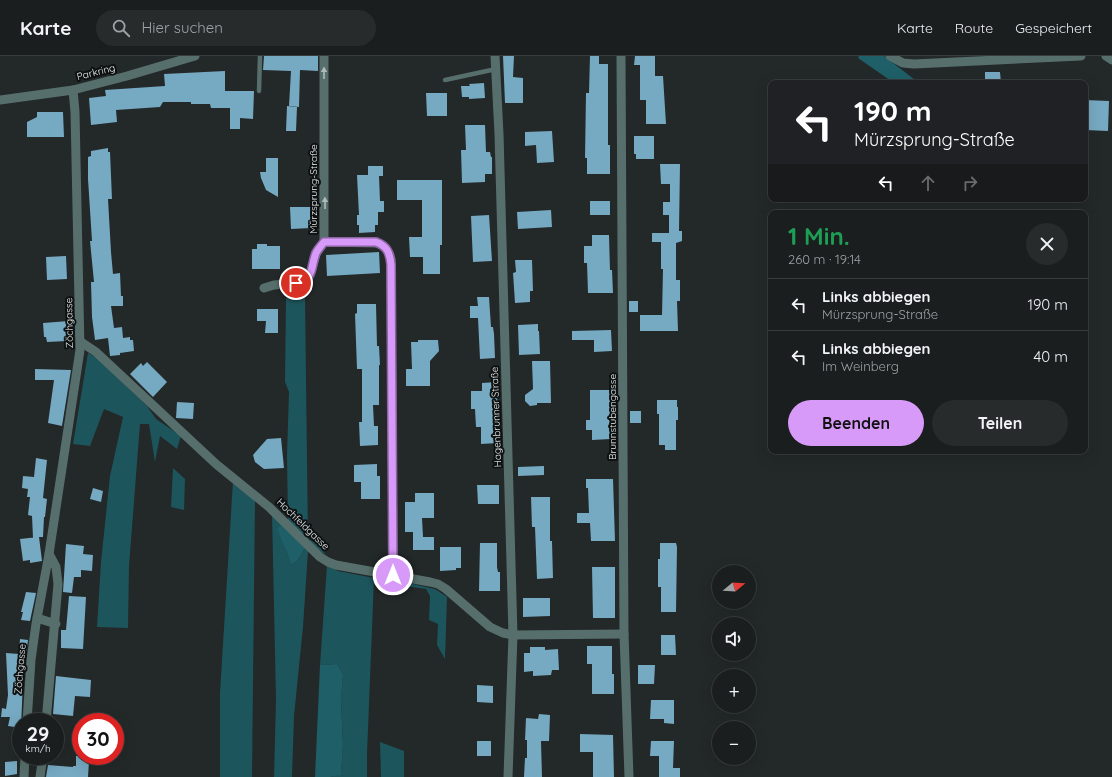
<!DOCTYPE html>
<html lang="de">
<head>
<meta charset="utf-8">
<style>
	body { margin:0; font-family:Quicksand,sans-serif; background:#272b2c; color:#f1f3f6; height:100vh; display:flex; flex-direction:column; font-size:15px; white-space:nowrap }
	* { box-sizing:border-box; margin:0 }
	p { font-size:13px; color:#9fa2a4 }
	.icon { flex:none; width:22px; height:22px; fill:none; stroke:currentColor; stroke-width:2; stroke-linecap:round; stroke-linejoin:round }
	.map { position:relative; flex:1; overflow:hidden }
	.side { position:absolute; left:768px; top:154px; width:320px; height:244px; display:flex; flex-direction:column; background:#1a1e1f; border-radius:8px; box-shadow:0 4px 16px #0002,0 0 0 1px #383c3d }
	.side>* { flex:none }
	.top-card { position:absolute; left:768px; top:24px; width:320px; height:122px; border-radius:8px; box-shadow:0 4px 16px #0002,0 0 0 1px #383c3d; background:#202124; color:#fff; overflow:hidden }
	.needle { width:26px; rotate:72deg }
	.fabs { position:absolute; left:712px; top:509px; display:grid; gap:8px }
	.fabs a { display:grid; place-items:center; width:44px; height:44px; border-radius:50%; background:#1a1e1f; box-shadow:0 4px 16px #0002,0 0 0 1px #383c3d; font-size:20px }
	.speed { position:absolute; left:12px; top:657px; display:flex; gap:8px; font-size:20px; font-weight:700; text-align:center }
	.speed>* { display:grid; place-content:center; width:52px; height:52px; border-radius:50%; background:#1a1e1f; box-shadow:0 4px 16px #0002,0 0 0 1px #383c3d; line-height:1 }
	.speed small { font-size:10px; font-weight:400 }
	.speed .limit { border:6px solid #d22; background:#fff; color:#111 }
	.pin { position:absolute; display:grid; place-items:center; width:34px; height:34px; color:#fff; margin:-17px; border:2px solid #fff; border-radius:50%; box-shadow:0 1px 4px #0007 }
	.me { position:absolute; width:44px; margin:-22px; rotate:0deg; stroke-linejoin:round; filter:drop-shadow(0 0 3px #0008) }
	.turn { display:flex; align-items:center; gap:14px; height:84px; padding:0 20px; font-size:18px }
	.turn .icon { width:52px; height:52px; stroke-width:2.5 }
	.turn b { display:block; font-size:28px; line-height:34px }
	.lanes { display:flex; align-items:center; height:38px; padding:0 20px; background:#0003; justify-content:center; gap:20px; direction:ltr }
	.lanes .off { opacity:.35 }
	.round { display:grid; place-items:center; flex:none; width:42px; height:42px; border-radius:21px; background:#272b2c }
	.overview { display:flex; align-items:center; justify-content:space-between; height:68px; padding:0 20px }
	h1 { font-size:24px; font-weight:800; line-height:30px; color:#1e9e55 }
	.action { display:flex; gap:8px; margin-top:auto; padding:8px 20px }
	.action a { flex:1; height:46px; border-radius:24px; background:#d89af8; color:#111; font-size:16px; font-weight:800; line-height:46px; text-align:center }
	.action a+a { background:#272b2c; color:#f1f3f6 }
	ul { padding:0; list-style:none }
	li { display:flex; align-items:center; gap:12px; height:52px; padding:0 20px; border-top:1px solid #383c3d }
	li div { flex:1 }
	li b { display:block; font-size:15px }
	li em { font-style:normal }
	header { display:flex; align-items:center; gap:24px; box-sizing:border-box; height:56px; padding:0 20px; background:#1a1e1f; border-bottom:1px solid #383c3d }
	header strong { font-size:19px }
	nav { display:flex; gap:22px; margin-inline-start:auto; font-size:14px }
	.search { width:280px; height:36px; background:#272b2c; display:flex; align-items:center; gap:10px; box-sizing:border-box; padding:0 14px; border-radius:22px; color:#9fa2a4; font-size:15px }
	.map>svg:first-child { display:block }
	.green { fill:#1d555c }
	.forest { fill:#1e5f68 }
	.building { fill:#76a9c2 }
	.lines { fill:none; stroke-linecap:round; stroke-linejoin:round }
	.service { stroke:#576f6c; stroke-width:4.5 }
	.minor { stroke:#576f6c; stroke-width:9 }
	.oneway { fill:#afbbba }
	.route-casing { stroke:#8c64a1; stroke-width:10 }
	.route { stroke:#d89af8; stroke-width:7 }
	.labels { text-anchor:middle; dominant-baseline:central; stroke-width:4; stroke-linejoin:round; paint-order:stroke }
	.street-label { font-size:10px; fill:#eaeeee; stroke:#0e1111 }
</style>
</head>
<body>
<header>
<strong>Karte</strong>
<div class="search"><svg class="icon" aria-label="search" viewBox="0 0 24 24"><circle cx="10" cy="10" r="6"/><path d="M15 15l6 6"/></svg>Hier suchen</div>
<nav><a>Karte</a><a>Route</a><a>Gespeichert</a></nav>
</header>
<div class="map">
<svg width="1112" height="721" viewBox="0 0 1112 721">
	<rect width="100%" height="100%" fill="#232829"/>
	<g class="green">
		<path d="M305 241 308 483 318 488 326 499 316 492 288 466 287 399 289 336 285 326 286 242Z"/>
		<path d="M88 297 97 302 147 350 156 363 181 380 177 393 160 380 155 406 149 368H140L129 510 128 572 97 571 101 506 110 420 123 361 104 353 90 390 73 388Z"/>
		<path d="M173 412 185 423 184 454 171 451Z"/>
		<path d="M233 425 255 442 252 721H220V637Z"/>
		<path d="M272 458 283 468 286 494 291 509 298 504 305 492 308 495 303 571 294 660 292 721H274L276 644Z"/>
		<path d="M327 509 338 515 374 522 367 698V721H330L341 718 343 689 341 644 343 618 337 608 320 609Z"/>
		<path d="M404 526 435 533 447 541 445 603 437 589 438 568 429 564 430 540 426 533 405 530Z"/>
		<path d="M380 686 404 695V721H381Z"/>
	</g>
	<g class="forest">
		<path d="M859 0H884L919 27H894L858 2Z"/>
		<path d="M283 468 305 492 298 504 291 509 286 494 277 473Z"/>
		<path d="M337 608 343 618 341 644 343 689 341 719 330 721H315L320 609Z"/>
	</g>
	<g class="building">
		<path d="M264 0H318V15L300 14 299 51 289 50 291 15 263 14Z"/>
		<path d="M503 0H514L513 21 523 22V47H505Z"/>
		<path d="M590 0H599V8H608V89H610V118H587V102H585L586 37H589Z"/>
		<path d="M635 0H655V20H663L666 68H646V44H640V9H634Z"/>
		<path d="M225 15V35H254L253 63 240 62V73H230V52H211L210 48H191V46H163L160 51 116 54 117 66 91 69 89 42 106 40 105 34 165 30 164 18Z"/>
		<path d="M985 16H1000L1001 27H985Z"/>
		<path d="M484 27 485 42 469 43V41H462L461 30H470L469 28Z"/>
		<path d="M426 37H447V60H427Z"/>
		<path d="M1085 44 1109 45 1108 75 1085 74Z"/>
		<path d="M287 50 297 51 296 75H286Z"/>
		<path d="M37 56H63L64 81H27V66L37 61Z"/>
		<path d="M465 69H485L486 96H490L491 101H492V118H485V126L462 127 461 94H466Z"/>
		<path d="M552 75 554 106 537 107 536 89 525 90V76Z"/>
		<path d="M634 80H654V103H636V98H634Z"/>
		<path d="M108 92V96H110L112 143H108L111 196 113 218 120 217 121 240H123V250H111L114 272 122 271 123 282 130 281V284H133L134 295 120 297V299L110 300 108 282 95 284 92 261 91 226H94L90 185H92L88 123V101L91 100V95Z"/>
		<path d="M266 102H278V141L266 134 261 122 260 116H266Z"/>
		<path d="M660 108H680L679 175H682V185L676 187V224H680V245H677L678 275H640V259H662L663 213H661V186H652V177H669V159H663V146H670V128H661Z"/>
		<path d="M368 110H383V120H379L380 145H384V156H378V169H375V176L359 177V169H357V159H359L357 119H368Z"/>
		<path d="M397 124H442V189H440V218H423V201H410L409 181H422V144H397Z"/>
		<rect x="590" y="145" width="20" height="14"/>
		<path d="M290 151H311V172L291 173Z"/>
		<path d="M551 154 552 171 518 173 517 156Z"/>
		<path d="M489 159 492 205 473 206 471 160Z"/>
		<path d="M592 179H609L610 214H612L613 237H588L587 207H584V190H592Z"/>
		<path d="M257 188H267V190H280V213H252V193H257Z"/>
		<path d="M379 196 380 217 327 220 326 199Z"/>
		<path d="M66 200 67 223 47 224 46 201Z"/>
		<path d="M515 204H532L533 235H530V246L515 247 513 217 516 216Z"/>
		<path d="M477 241H489L491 271H493L494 278 495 302 480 303 478 262H470V250H478Z"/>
		<rect x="629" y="245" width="9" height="11"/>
		<path d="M357 248H376L377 290H379L380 309H379V349H373L374 370H378V389L360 390 359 366H362V313H357L355 258 357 257Z"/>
		<path d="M257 253H278V277H265L266 265H257Z"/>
		<path d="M69 265 70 275 66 276 67 285 47 286 46 281H44L43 267Z"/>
		<path d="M538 268V275H539L540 298 519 299 518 269Z"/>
		<path d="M611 274 612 295 594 296V284H572V275Z"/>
		<path d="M418 284H438L439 295 430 305V330H406V313H412L411 286H418Z"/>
		<path d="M532 305H550L551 347H537V349L530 350 525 345V339L533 333Z"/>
		<path d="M147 306 167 326 153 341 130 318 141 307 143 310Z"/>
		<path d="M35 313 71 314 62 370 48 367 54 324H35Z"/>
		<path d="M497 326 498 387 481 388V371H476L475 353H471V335H482V327Z"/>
		<path d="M590 334H610L611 383 592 384V374H586V364H590Z"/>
		<path d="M657 344H677V351H678V364H676V394H665V389H659V358H657Z"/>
		<path d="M177 346 194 347 193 363 176 362Z"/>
		<rect x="630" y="355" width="11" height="12"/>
		<path d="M281 382 284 412 264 413 255 406 253 399 267 383Z"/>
		<path d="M36 402 47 404 43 442 47 443 45 461H44L43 481H39L42 505 30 507V504L23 505 20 483 38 481 33 482 32 460 28 459 30 441H27L28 433 22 432 23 420 34 421Z"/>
		<path d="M377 408V420H380V443H361V426H354V409Z"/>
		<path d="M544 410V419L518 420V411Z"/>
		<path d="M586 423H613L615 485H591L590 467H577V457H589L588 432H586Z"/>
		<path d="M477 429H499V448H478Z"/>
		<path d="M93 432 103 435 101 446 90 443Z"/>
		<path d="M415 437H434V462H422L423 481H434V494H413V476H405V446H415Z"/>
		<path d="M531 441H550V485H552L553 522 537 523 535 471H532Z"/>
		<path d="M480 487H497V511L498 516H500V535H479Z"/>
		<path d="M660 487H676L677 491 676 556H661V531H658V503H660Z"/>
		<path d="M66 488 84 490 83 498 93 499 92 515 81 514V521H74L72 537 63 536Z"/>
		<path d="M440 491H461V512H456V514L440 515Z"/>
		<path d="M592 511H615V562H593Z"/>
		<path d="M26 536 36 537 30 565 21 564 23 556H21Z"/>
		<path d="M69 540 86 541 83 593 61 592V574H66Z"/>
		<path d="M523 542H550V560L523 561Z"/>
		<path d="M661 579H675L676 599H661Z"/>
		<path d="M20 583 28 584 26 599H24L21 672 8 670 10 661H1L2 652 6 653 8 639 6 597 19 598Z"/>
		<path d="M587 590H612V618H614V638H592V608H587Z"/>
		<path d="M530 591H545V594L558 593 559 614H552L551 619 533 620V615L524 616V597H530Z"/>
		<path d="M638 609H655L654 628H638Z"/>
		<path d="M56 620 91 624 90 641 75 640 73 660 53 658Z"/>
		<path d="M477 629 493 630V647L477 646Z"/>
		<path d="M651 644H674V668L664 667V663H650Z"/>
		<path d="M539 658 550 659 549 685H541L542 721H524L525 702H527V684H525L526 662 538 663Z"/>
		<path d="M580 678 613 679 614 721H593V696H580Z"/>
		<rect x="477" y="685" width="14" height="15"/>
		<path d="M651 685H674L673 712H680V721H659V700H650Z"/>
		<path d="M76 700H86V705H89L88 721H46L48 709 73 711V710H76Z"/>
		<path d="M17 705V718L5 720V706Z"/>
	</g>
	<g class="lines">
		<g class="service">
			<path d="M445 24 496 13"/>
			<path d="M259 35 260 0"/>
		</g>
		<g class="minor">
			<path d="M495 0 499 78 513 579 508 721"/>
			<path d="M621 0 624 578 629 721"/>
			<path d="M890 0 903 7 914 8 1081 0"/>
			<path d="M1106 0 1112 4"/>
			<path d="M0 44 73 34 127 20 195 0"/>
			<path d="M324 186 376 187C385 189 389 194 391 203L393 519"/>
			<path d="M324 186V0"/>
			<path d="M264 232 274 229 295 227 305 224 310 219 316 198 324 186"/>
			<path d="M81 286 96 296 216 408 269 451 320 501 328 506 336 509 430 526 438 528 446 533 490 571 503 577 513 579 624 578"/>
			<path d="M37 562 56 568"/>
			<path d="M27 666 31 604 36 568 49 498 80 294 75 56 73 34"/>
			<path d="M46 666 58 528 56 511 49 498"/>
			<path d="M24 721 25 700"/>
			<path d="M40 721 43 700"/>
		</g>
	</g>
	<defs><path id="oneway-solid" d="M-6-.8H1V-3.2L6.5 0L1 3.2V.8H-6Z"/></defs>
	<g class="oneway">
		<use href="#oneway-solid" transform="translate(324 17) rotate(-90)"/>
		<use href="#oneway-solid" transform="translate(325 147) rotate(-91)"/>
	</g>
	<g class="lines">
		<g class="route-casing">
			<path id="route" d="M296 227C315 223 310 212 316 197 318 193 321 190 324 186H376C387 190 390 197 391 209L393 519"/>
		</g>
		<use href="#route" class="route"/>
	</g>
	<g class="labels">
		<g class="street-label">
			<text transform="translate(96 16) rotate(-14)">Parkring</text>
			<text transform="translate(313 133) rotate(-90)">Mürzsprung-Straße</text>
			<text transform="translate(69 267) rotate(-91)">Zöchgasse</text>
			<text transform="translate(496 361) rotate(-92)">Hagenbrunner Straße</text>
			<text transform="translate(612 361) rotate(-90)">Brunnstubengasse</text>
			<text transform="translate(303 468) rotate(44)">Hochfeldgasse</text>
			<text transform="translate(20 613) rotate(-85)">Zöchgasse</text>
		</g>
	</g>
</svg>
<div class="fabs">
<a><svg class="needle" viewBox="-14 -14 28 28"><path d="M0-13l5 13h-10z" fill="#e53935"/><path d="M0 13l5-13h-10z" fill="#9fa2a4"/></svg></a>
<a><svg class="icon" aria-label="sound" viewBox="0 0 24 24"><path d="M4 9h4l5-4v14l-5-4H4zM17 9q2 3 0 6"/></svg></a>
<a>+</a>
<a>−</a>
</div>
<div class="speed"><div>29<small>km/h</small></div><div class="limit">30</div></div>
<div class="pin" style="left:296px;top:227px;background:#d93025"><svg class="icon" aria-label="arrive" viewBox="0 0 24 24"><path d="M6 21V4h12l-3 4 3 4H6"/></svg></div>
<svg class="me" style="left:393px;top:519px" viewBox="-20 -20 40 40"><circle r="17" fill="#d89af8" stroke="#fff" stroke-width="3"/><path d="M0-11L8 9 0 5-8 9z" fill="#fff"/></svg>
<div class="top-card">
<div class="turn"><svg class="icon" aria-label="left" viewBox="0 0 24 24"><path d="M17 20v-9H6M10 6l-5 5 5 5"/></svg><div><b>190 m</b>Mürzsprung-Straße</div></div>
<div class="lanes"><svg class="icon" aria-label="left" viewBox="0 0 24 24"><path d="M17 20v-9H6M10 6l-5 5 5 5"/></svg><svg class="icon off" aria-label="ahead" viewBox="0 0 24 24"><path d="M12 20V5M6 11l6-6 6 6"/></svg><svg class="icon off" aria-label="right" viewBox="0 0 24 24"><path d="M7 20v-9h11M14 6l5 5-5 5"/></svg></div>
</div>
<section class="side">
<div class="overview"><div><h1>1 Min.</h1><p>260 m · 19:14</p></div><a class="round"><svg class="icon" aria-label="close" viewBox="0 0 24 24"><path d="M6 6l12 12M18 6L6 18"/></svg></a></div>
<ul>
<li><svg class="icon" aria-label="left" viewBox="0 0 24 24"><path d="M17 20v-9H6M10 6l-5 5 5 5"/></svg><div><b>Links abbiegen</b><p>Mürzsprung-Straße</p></div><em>190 m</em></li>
<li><svg class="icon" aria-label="left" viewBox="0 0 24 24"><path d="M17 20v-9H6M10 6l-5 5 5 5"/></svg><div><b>Links abbiegen</b><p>Im Weinberg</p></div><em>40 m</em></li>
</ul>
<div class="action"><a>Beenden</a><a>Teilen</a></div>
</section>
</div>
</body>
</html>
